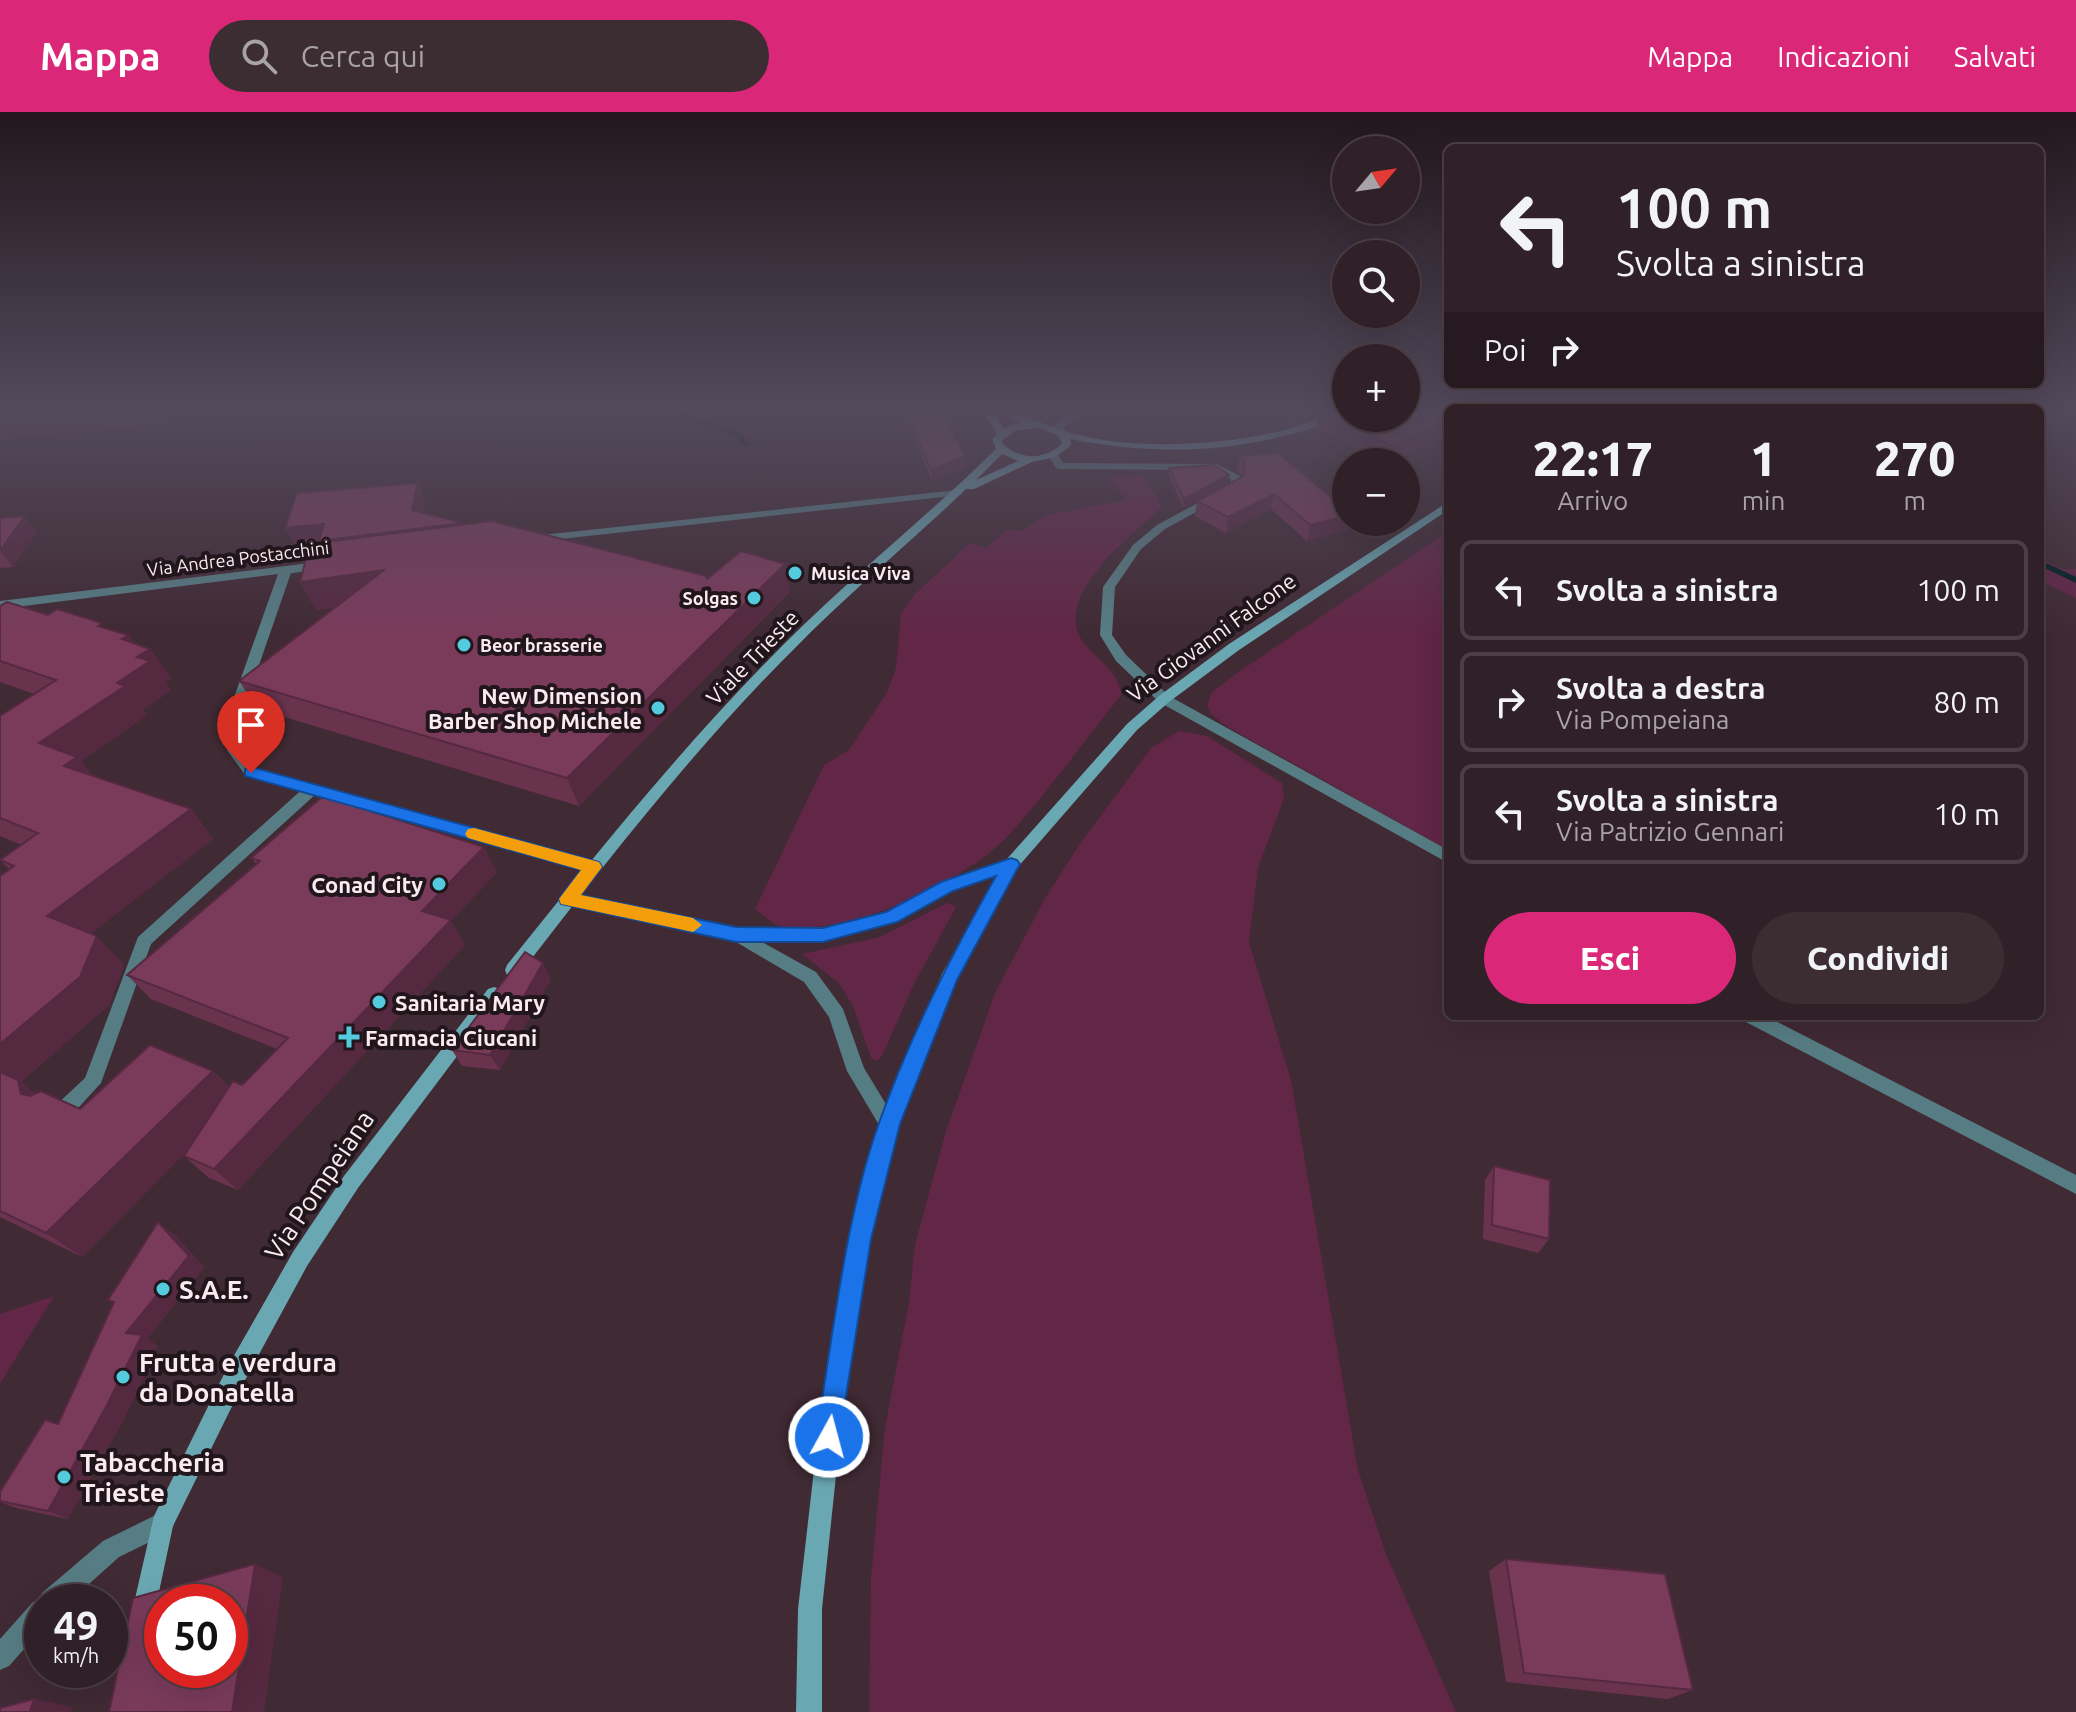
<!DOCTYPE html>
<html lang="it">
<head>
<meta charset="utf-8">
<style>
	body { margin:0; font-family:Ubuntu,sans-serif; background:#3c2d33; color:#f1f3f6; height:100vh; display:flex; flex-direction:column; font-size:30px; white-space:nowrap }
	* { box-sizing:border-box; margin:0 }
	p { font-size:26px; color:#a8a3a7 }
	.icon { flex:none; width:44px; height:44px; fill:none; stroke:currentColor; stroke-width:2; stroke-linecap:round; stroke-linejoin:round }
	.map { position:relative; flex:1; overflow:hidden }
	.panel { position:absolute; left:1444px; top:292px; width:600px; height:616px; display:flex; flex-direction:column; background:#302027; border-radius:12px; box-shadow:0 8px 32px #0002,0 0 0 2px #4b3e44 }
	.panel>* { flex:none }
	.banner { position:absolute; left:1444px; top:32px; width:600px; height:244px; border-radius:12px; box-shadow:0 8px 32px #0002,0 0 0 2px #4b3e44; background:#302027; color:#f1f3f6; overflow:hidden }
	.needle { width:52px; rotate:61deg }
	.fabs { position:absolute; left:1332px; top:24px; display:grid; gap:16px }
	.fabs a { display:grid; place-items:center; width:88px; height:88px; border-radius:50%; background:#302027; box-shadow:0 8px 32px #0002,0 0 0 2px #4b3e44; font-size:40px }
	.speed { position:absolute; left:24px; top:1472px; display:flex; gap:16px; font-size:40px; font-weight:700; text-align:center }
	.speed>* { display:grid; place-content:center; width:104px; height:104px; border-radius:50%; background:#302027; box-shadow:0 8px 32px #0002,0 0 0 2px #4b3e44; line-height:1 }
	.speed small { font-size:20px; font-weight:400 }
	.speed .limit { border:12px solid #d22; background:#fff; color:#111 }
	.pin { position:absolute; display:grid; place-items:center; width:68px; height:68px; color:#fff; margin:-82px -34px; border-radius:50% 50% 50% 0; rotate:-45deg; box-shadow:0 0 8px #0007 }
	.pin .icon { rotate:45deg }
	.me { position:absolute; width:88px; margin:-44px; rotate:7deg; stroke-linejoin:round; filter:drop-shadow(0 0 6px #0008) }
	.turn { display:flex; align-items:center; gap:28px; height:168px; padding:0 40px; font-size:36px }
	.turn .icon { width:104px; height:104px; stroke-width:2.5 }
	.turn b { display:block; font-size:56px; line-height:68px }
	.then { display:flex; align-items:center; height:76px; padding:0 40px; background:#0003; gap:16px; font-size:30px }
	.eta { display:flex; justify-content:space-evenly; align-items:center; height:136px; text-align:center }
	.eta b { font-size:48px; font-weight:800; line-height:56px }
	.action { display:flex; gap:16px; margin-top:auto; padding:16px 40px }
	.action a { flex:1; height:92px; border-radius:48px; background:#db2777; color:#fff; font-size:32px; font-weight:800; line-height:92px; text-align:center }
	.action a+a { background:#3c2d33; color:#f1f3f6 }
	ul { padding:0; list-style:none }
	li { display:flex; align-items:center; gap:24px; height:100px; margin:0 16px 12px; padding:0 24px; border:4px solid #4b3e44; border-radius:12px }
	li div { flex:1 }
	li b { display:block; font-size:30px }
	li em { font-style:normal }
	header { display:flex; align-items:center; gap:48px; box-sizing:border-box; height:112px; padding:0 40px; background:#db2777; color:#fff }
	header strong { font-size:38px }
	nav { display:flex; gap:44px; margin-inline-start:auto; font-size:28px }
	.search { width:560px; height:72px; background:#3c2d33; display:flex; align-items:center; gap:20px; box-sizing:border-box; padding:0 28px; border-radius:44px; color:#a8a3a7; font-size:30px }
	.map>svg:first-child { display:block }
	.green { fill:#622646 }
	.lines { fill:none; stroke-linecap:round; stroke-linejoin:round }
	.stream { fill:#001d22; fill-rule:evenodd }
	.minor { fill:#577d84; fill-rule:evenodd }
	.tertiary { fill:#577d84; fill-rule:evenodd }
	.secondary { fill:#69a7b2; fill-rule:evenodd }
	.wall { fill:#69334e }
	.shaded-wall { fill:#552940 }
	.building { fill:#7a3b5b; stroke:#552940; stroke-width:2; fill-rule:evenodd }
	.route { fill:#1a73e8; stroke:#114b97; stroke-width:2 }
	.slow { fill:#f59e0b }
	.poi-dot { fill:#54cade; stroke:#20161b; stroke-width:3 }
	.labels { text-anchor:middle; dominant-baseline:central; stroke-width:8; stroke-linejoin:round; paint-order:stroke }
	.far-street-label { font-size:18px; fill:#faebf1; stroke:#20161b }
	.far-poi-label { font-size:18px; font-weight:bold; fill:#faebf1; stroke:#20161b; text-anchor:start }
	.street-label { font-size:22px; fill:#faebf1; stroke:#20161b }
	.poi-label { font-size:22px; font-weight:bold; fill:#faebf1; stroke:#20161b; text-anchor:end }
	.near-street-label { font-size:26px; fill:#faebf1; stroke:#20161b }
	.near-poi-label { font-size:26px; font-weight:bold; fill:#faebf1; stroke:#20161b; text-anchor:start }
</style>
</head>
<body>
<header>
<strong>Mappa</strong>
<div class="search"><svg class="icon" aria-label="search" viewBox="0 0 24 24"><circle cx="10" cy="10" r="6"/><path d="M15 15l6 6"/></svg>Cerca qui</div>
<nav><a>Mappa</a><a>Indicazioni</a><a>Salvati</a></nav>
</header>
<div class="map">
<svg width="2076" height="1600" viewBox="0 0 2076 1600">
	<rect width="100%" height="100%" fill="#402a34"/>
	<g class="green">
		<path d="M0 299H304L0 327Z"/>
		<path d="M1144 364 1162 395C1134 421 1059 478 1079 523 1090 545 1114 551 1122 582 1084 629 1048 680 1007 725 964 770 842 828 780 814 772 812 762 802 755 797L824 653 849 638 887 580 896 556 901 502 914 483 970 431 986 436 1008 417 1020 420 1047 403 1126 388 1109 365Z"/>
		<path d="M1448 419V738L1226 614 1211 602 1207 594 1212 580 1240 559Z"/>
		<path d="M2040 446 2062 457H2076V486L2040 469Z"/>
		<path d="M1179 619 1207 624 1282 671 1284 686 1258 756 1249 830 1291 968 1358 1358 1386 1442 1456 1600H869L871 1465 885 1315 909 1190 915 1132 946 1019 995 881 1044 788 1079 733 1151 636Z"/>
		<path d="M947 791 956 795 914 872 882 944 877 949 871 946 853 894 839 871 802 842 880 825Z"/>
		<path d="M54 1184 0 1272V1202Z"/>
	</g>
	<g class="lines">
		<g class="stream">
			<path d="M665 299H677L740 320 752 333 745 335 734 324Z"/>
			<path d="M2040 448 2076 465V471L2040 454Z"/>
		</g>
		<g class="minor">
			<path d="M1072 299H1083L1060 320H1052V316Z"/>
			<path d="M1049 341H1057L1063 351 1217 352 1240 364V376L1165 417 1141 437 1115 475 1112 523 1126 543 1169 584 1448 738V751L1159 590 1116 549 1100 523 1103 475 1133 433 1157 413 1231 373V367L1215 358 1060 357 1056 356 1048 343Z"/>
			<path d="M957 378 962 381 961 383 533 430 527 427 533 424Z"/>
			<path d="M324 449 328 450V456L286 462 280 458 286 454Z"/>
			<path d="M312 672 319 677 317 681 151 832 101 971 69 1006 62 1008 55 1006 53 1000 55 994 85 966 138 825 307 673Z"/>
			<path d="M1741 904H1766L2076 1063V1082L1744 909Z"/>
		</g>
		<g class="tertiary">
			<path d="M286 454 292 458 240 608 241 637 256 658 593 749 598 751 601 755 598 759 593 761 246 664 227 638 226 608 278 462 0 497V489Z"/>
			<path d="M1011 746 1019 752 1016 756 953 778 891 811 823 829H760L816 860 843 897 864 956 898 1012 896 1018 889 1020 882 1018 847 959 829 905 804 870 731 827 568 793 560 787 568 781 736 816 823 817 886 800 941 770Z"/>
			<path d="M162 1400 170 1404 174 1412 170 1420 119 1445 69 1490H42V1517L9 1554 0 1558V1527L33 1490 40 1488 42 1481 103 1429Z"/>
		</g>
		<g class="secondary">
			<path d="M983 299H993L1004 317 1010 313 1021 311 996 299C1020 299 1042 313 1065 319 1093 328 1126 332 1155 332 1200 333 1245 328 1288 317 1308 312 1326 299 1346 299 1328 313 1305 319 1283 324 1212 342 1142 341 1070 327L1071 333 1056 345 1032 350 974 377H966C911 430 851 479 797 534 695 635 607 749 519 863H507L505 858 507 853C596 742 685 631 785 531 853 463 928 404 996 337L992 327 997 322ZM1040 316 1058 324 1062 331C1046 349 1018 348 1002 331V328L1017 318ZM1002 342 1018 349 976 368Z"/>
			<path d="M1448 390V398L1239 538 1169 590 1137 618 1017 756 956 868 898 1012 870 1127 843 1297 822 1497V1600H796L798 1497 821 1297 850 1127 880 1012 942 862 1006 748 1127 612 1159 584 1229 532Z"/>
			<path d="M494 875 500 877 502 882 500 887 358 1076 307 1154 244 1270 173 1414 152 1513 143 1516 134 1513 131 1504 154 1404 228 1254 293 1140 344 1064 488 877Z"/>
		</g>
	</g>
	<g class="wall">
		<path d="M903 299H941L966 355 932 369Z"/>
		<path d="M1017 299H1051L1040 307Z"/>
		<path d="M1261 299H1346L1428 334 1393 350H1381L1334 324 1316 318 1319 303 1296 311Z"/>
		<path d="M1239 344 1346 410H1350L1349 418 1307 429 1271 397 1226 421 1195 404 1197 389 1243 364 1237 359Z"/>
		<path d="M1169 356 1229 363 1228 371 1183 396 1169 364Z"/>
		<path d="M418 371 425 387 422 401 464 412 707 467 790 480 579 694 258 597 239 569 336 495 316 498 300 470 320 431 319 429 294 432Z"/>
		<path d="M0 406 37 420 13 455 0 456Z"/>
		<path d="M0 494 48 503 106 516 128 523 134 531 150 537 171 566 165 570 171 578 143 598 147 603 81 649 93 664 191 697 213 727 91 821 124 853 109 893 21 970 35 982 80 997 213 959 229 975 242 973 277 937 151 887 127 863 256 752 251 746 497 760 451 809 465 833 238 1078 209 1066 184 1044 187 1039 82 1145 0 1105V764L9 757 0 748 22 733 0 724V604L34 582 0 570Z"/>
		<path d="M551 867 500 958 462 954 452 938Z"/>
		<path d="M1494 1054 1549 1127 1538 1141 1483 1127 1485 1068Z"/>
		<path d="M174 1122 204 1155 147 1227 158 1234 125 1305 68 1407 16 1396 0 1390V1380L58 1312 113 1191 108 1188Z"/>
		<path d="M1506 1447 1693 1578 1668 1587 1506 1570 1489 1459Z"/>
	</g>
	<g class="shaded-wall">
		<path d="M1040 299H1051L1040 307Z"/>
		<path d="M1298 299H1328L1319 300V303L1296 311Z"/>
		<path d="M1448 302V316L1428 334 1393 350H1388L1391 334Z"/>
		<path d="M965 344 966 355 932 369 931 358Z"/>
		<path d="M1229 363 1228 371 1183 396 1184 387Z"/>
		<path d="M418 371 425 387 419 414 412 398Z"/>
		<path d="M1274 382 1271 397 1226 421 1228 405Z"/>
		<path d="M25 404 37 420 13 455 0 439Z"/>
		<path d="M1346 404V410H1350L1349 418 1307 429 1310 413Z"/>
		<path d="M463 411 328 446 319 429 294 432 285 416 324 412Z"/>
		<path d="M785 452 790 480 579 694 567 666Z"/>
		<path d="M384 458 398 486 316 498 300 470Z"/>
		<path d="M128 523 142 542 150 537 171 566 165 570 171 578 143 598 147 603 81 649 102 674 90 683 39 631 117 571 122 527Z"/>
		<path d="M191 697 213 727 76 833 47 804Z"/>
		<path d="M484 735 497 760 451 809 465 833 238 1078 214 1057 422 799Z"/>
		<path d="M97 824 124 853 109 893 21 970 51 995 54 1009 0 967V932Z"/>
		<path d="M543 851 551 867 500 958 490 943Z"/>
		<path d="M213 959 240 986 82 1145 46 1121Z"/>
		<path d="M158 1110 174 1122 204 1155 147 1227 158 1234 125 1305 68 1407 48 1399 126 1221Z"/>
		<path d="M255 1452 283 1465 264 1600H232Z"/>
		<path d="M34 1587 73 1595 71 1600H30Z"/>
	</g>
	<g class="building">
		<path d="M906 299H941L965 344 931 358Z"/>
		<path d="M1321 299H1346V306H1406V299H1448V302L1433 316 1391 334 1337 306 1319 300Z"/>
		<path d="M1278 341 1346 398V404L1310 413 1274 382 1228 405 1197 389 1244 364 1245 349 1239 344Z"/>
		<path d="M1215 353 1229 363 1184 387 1169 356Z"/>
		<path d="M418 371 412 398 463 411 319 429 324 412 285 416 297 381Z"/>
		<path d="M25 404 0 439V406Z"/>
		<path d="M492 409 706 464 707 467 741 439 785 452 567 666 239 569 384 458 300 470 310 432Z"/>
		<path d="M7 490 48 503 57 497 102 511 98 514 128 523 122 527 150 537 137 545 150 549 117 571 125 574 39 631 77 645 64 654 191 697 47 804 97 824 80 865 0 932V764L14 754 0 748 38 721 0 706V604L56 568 0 549V494Z"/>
		<path d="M323 684 484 735 422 799 451 808 214 1057 184 1044 233 969 242 973 288 926 127 863 260 749 251 746Z"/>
		<path d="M525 840 543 851 490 943 452 938Z"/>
		<path d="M150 933 213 959 46 1121 0 1099V960L18 968 21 982 30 984 41 979 80 997Z"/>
		<path d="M1494 1054 1550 1068 1549 1127 1492 1113Z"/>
		<path d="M158 1110 189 1144 126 1221 142 1223 106 1295 48 1399 0 1389V1380L45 1308 58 1312 114 1190 108 1188Z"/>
		<path d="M1506 1447 1665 1462 1693 1578 1524 1561Z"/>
		<path d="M255 1452 232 1600H109L133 1486ZM162 1490H230V1558H162Z"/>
		<path d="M34 1587 30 1600H0V1596Z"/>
	</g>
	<linearGradient id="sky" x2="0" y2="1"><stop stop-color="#23171d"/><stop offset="0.57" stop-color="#534a5c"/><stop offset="1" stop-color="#534a5c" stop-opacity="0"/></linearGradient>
	<rect width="2076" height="523" fill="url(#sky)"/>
	<path class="route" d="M251 655 599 750 602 755 581 783 736 815 823 816 886 800 941 770 1011 746 1017 748 1020 752 957 868 900 1012 871 1127 838 1334 829 1338 820 1334 816 1325C833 1224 845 1106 879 1011 910 924 951 844 996 764L953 779 897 810 823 830H736L561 792 559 787 581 758 245 664V657Z"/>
	<path class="slow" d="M474 716 599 750 602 755 581 783 693 806 702 813 693 820 561 792 559 787 581 758 468 726 465 722 468 717Z"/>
	<g class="poi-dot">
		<circle cx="795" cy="461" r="8"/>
		<circle cx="754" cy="486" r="8"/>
		<circle cx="464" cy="533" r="8"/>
		<circle cx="658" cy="596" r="8"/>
		<circle cx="439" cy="772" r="8"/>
		<circle cx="379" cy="890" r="8"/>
		<path d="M345 913h8v8h8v8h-8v8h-8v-8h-8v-8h8z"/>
		<circle cx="163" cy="1177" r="8"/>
		<circle cx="123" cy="1265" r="8"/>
		<circle cx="64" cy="1365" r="8"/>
	</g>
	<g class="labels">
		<g class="far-street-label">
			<text transform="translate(238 446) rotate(-7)">Via Andrea Postacchini</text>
		</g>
		<g class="far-poi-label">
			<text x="811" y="461">Musica Viva</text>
			<text x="738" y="486" text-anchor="end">Solgas</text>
			<text x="480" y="533">Beor brasserie</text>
		</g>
		<g class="street-label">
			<text transform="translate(1211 525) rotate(-36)">Via Giovanni Falcone</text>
			<text transform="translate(752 545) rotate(-46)">Viale Trieste</text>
		</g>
		<g class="poi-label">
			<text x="642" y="583">New Dimension<tspan x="642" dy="25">Barber Shop Michele</tspan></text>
			<text x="423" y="772">Conad City</text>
			<text x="395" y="890" text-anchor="start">Sanitaria Mary</text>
			<text x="365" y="925" text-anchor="start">Farmacia Ciucani</text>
		</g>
		<g class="near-street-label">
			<text transform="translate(319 1073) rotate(-56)">Via Pompeiana</text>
		</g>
		<g class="near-poi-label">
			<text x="179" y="1177">S.A.E.</text>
			<text x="139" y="1250">Frutta e verdura<tspan x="139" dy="30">da Donatella</tspan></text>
			<text x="80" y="1350">Tabaccheria<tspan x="80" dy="30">Trieste</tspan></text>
		</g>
	</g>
</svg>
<div class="fabs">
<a><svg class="needle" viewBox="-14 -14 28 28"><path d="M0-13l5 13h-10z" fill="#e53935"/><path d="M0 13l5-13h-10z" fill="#a8a3a7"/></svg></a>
<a><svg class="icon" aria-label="search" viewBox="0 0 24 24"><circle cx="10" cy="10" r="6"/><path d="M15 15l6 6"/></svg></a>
<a>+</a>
<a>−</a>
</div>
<div class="speed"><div>49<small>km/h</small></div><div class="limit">50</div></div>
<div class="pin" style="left:251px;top:661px;background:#d93025"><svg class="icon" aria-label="arrive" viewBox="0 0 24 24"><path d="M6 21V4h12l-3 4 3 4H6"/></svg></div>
<svg class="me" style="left:829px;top:1325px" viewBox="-20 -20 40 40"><circle r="17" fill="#1a73e8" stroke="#fff" stroke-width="3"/><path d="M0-11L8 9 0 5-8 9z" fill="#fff"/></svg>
<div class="banner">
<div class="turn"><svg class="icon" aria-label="left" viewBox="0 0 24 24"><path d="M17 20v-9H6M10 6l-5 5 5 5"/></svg><div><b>100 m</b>Svolta a sinistra</div></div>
<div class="then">Poi<svg class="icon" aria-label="right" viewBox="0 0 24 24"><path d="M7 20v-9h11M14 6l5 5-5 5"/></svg></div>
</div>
<section class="panel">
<div class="eta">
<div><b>22:17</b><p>Arrivo</p></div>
<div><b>1</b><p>min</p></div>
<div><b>270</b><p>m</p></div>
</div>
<ul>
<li><svg class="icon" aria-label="left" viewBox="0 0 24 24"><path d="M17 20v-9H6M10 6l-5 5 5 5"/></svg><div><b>Svolta a sinistra</b></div><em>100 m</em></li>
<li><svg class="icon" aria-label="right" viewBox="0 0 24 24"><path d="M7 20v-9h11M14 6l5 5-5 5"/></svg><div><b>Svolta a destra</b><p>Via Pompeiana</p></div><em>80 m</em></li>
<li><svg class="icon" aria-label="left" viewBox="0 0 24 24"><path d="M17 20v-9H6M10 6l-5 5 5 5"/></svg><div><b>Svolta a sinistra</b><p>Via Patrizio Gennari</p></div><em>10 m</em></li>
</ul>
<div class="action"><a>Esci</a><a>Condividi</a></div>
</section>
</div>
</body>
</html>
